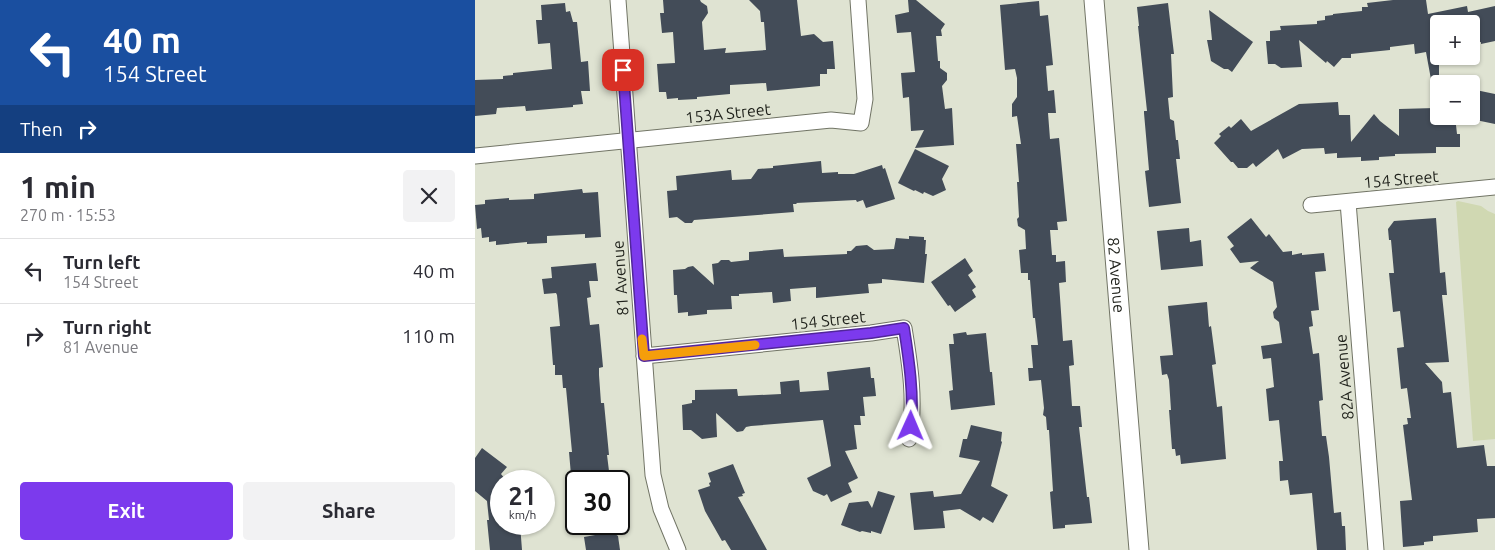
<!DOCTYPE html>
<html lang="en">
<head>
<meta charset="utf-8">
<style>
	body { margin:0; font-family:Ubuntu,sans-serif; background:#f2f2f3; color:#2b2b33; height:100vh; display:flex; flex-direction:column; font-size:19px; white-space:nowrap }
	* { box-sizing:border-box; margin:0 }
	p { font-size:16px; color:#7c7c81 }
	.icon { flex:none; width:28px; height:28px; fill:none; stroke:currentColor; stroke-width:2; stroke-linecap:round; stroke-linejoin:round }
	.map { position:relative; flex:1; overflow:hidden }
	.panel { display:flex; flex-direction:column; background:#fff; width:475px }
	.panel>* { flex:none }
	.guide { background:#1a4fa0; color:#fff; overflow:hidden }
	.controls { position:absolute; left:955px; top:15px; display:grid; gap:10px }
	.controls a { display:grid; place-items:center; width:50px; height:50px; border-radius:5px; background:#fff; box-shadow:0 1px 4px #0004; font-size:25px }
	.speed { position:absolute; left:15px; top:470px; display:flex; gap:10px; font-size:25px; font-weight:700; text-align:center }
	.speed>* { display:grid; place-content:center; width:65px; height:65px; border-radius:50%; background:#fff; box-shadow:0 1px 4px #0004; line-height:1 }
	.speed small { font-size:12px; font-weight:400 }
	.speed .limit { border:2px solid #111; border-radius:8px; background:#fff; color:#111 }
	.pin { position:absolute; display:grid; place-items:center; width:42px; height:42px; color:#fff; margin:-21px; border-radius:10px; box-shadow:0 2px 8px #0006 }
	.me { position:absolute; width:55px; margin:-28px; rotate:1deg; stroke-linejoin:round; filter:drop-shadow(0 0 4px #0008) }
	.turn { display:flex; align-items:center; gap:18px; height:105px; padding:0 20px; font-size:22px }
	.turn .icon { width:65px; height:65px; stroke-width:2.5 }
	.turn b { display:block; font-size:35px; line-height:42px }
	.then { display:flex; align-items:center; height:48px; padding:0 20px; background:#0003; gap:10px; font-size:19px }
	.round { display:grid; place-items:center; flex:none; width:52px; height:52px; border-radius:5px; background:#f2f2f3 }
	.overview { display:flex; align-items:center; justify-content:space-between; height:85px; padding:0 20px }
	h1 { font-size:30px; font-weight:700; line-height:38px }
	.primary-button { display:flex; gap:10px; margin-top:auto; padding:10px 20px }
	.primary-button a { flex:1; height:58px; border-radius:5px; background:#7c3aed; color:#fff; font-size:20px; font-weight:700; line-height:58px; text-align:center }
	.primary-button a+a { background:#f2f2f3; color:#2b2b33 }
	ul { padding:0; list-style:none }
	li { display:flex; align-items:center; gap:15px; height:65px; padding:0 20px; border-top:1px solid #e1e1e2 }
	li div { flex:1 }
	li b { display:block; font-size:19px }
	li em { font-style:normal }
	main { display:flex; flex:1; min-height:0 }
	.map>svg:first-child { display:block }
	.green { fill:#d0d8b2 }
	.building { fill:#434c58 }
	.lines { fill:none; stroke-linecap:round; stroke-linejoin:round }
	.minor-casing { stroke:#717465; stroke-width:17 }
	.tertiary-casing { stroke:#717465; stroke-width:21 }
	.minor { stroke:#fff; stroke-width:15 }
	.tertiary { stroke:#fff; stroke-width:19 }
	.route-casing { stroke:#51269a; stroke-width:12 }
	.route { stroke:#7c3aed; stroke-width:9 }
	.slow { stroke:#f59e0b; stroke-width:9 }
	.labels { text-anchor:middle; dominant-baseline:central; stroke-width:5; stroke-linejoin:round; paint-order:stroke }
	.street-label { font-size:16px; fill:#1f211b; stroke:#dfe3d2 }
</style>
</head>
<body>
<main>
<section class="panel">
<div class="guide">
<div class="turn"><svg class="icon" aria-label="left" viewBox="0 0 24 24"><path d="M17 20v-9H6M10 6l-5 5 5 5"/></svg><div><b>40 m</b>154 Street</div></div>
<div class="then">Then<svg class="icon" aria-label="right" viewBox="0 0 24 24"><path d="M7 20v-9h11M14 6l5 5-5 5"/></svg></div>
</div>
<div class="overview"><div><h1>1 min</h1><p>270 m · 15:53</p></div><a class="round"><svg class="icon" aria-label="close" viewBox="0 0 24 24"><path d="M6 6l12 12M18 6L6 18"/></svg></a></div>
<ul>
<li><svg class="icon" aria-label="left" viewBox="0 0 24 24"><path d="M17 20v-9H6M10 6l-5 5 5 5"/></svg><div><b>Turn left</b><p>154 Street</p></div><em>40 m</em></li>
<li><svg class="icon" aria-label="right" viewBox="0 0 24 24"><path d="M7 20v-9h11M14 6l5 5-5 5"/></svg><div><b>Turn right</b><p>81 Avenue</p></div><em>110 m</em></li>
</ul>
<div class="primary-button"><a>Exit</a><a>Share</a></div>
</section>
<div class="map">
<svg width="1020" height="550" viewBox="0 0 1020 550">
	<rect width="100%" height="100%" fill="#dfe3d2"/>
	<path class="green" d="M983 201 1006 206 1013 211 1020 214V439L998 441 981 202Z"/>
	<g class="building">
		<path d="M188 0H225L226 2 232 6 233 13 227 22 229 50 251 48 250 53 291 50 289 22H286L285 11 274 0H322L326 36 339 34 348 42 358 41 360 69H352V74H345V86L292 91 291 83 255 85V94L222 97V99L203 100V98L192 99 191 92H184L182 64 200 63 198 32 187 33 185 13H189Z"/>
		<path d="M433 0H441L470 24 466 30 467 36H461L463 61H465V68L472 73V80L467 86 470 109 477 108 479 145 440 148 449 130 436 131 434 97 428 98 426 73 440 72 436 32 422 33 420 15 434 12Z"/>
		<path d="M918 0H951L953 14 992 6 993 12 1020 6V41L1006 44V42L996 44V24H964V84L957 85 951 52 940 54 939 44 915 47V50L876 54V58H867L859 67 852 61 851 63 824 40 827 67 806 68 800 64H793L791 41H795V31L806 30 805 26 842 24V21L850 20V16L858 15V14L887 11V7H893L892 3Z"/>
		<path d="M564 1 565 16 573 15 578 65 571 66 573 91 579 90 581 113H573L575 139 584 138 592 221 582 222 583 230H575L577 255H581V262L590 261 591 282 584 283 588 341 597 340 599 365 594 366 597 406H605L607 427H604L612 497H614L617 523 590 525V528L578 529 575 492 578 491 574 430H572L571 417 568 415 569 408 566 380 554 381 553 368H558L556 345H563L560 318H558L555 280H553V273H546L544 250 551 249 550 230 543 226 542 219 544 217 542 182H544L541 144H546L542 116 537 117V104L542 97V78L540 69 530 70 525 5Z"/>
		<path d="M90 3 91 12 95 11 98 22H102L106 62 113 61 115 91H106L108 104 98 105V107L51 111 50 106 22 108 21 114 0 116V80L28 79V76L38 75V73L77 69 75 43 63 44 61 20H67L66 5Z"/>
		<path d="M693 3 699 54H696L698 97 693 98 695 119 699 121 701 140H703L705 159H701L706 203 674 207 670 171 674 170 669 113V111H672L663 26H664L662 7Z"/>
		<path d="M734 10 778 42 757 72 753 69H749L736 61 732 40H737Z"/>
		<path d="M996 89 1020 94V124L996 119Z"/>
		<path d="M863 102 864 115H875L876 142 899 114 905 121 924 136V109L960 108V116H980L982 134H985V147H961V153L920 154V156L904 157V160L886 161V157L862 158V153L850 154 849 148 827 149 808 159 803 149 781 167 778 163 772 168H763L758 162H756L739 143 746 136 744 134 754 126 756 128 766 119 776 131 824 104Z"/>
		<path d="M440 149 474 166 467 179 471 190 458 196 449 192 448 194 440 190 439 191 423 183Z"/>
		<path d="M346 161 347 173 363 172V174H379L407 165 408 169 410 168 420 199 391 208 388 200 382 202 381 200 321 203 322 204H318L319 212 219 220 217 223H210L202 217 194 218 192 191 202 190 201 176 256 170 257 180 276 179 283 169 298 168V166Z"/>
		<path d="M107 189 108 193 123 192 126 237 110 238V234L72 236V243L52 244V242L21 245V241L14 242V237L7 238 6 228 2 229 0 205 10 204V200L34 198V200L59 199V194Z"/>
		<path d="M776 218 791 237 794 234 808 252 817 251V255L827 253V255L849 253 851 271 840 272 844 310 836 311 838 326 834 327 838 354 844 353 848 400 844 401 847 436H851L854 457 859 513 866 512 867 526H870L871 550H842L837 493 815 495 813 480 805 481 804 461H808L804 420 794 421 791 389 799 387 796 358 788 359 786 346 807 343 804 322 799 318 798 312 802 307 798 282 775 268 784 261 765 263 755 249 759 246 752 237Z"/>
		<path d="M961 218 965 273 970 272 972 295H967L974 362 950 363 967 382 968 393 976 392 982 448 1009 445 1012 466H1020V518L1002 519 1003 532 958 536V541L949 542V545L928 547 925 501 937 500 928 425 933 424 932 418H936L932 388 926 389 922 348 929 347 925 311 918 312 914 273H919L916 240H914L913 229 919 221Z"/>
		<path d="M714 228 715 242 726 240 728 266 686 270 682 231Z"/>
		<path d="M434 236 449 237V240H451L450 254H452L449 283 407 279V283L393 284 394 293 341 298V287L315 289 316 301 298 303 297 292 264 294V296H256L257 309 232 310V314L213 316V312L203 313 202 295H199L198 270 210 269 213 267 218 266 239 285 237 264 243 263 246 260H254L256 262 274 260V252L308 249 309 257 372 254V251H376L381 246 392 245 399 250 419 249 421 238 434 239Z"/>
		<path d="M490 258 498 271 493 275 501 287 497 290 501 297 480 312 475 305 473 306 456 282Z"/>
		<path d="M121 263 123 281H114L116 297 112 298 115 325 124 324 128 367 124 368V375L126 403H129L134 455H132L134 471 96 475 94 452H97L91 388H88L87 375H80V365H78L75 327 85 326 82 295 81 293 69 294 67 279 77 278 76 267Z"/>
		<path d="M732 302 734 327 736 326 741 364 737 365 742 407 747 406 751 459 706 464 705 455 701 456 700 449H697L694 410H696L694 380 692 374 687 375 685 356 698 355 693 306Z"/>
		<path d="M491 332 492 335 511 333 515 372H517L520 405 476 410 474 391 478 390 474 344H479L478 334Z"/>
		<path d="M395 367 396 378H399L401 396 388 397 390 416H385L386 425H379L382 449 370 451 383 478 373 483 377 492 356 502 352 494 349 496 338 491 332 478 356 466 348 420 276 426 271 427 268 431 262 432 241 413 242 437 227 439 216 430H208L207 405 217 403V400H220V390L262 389 263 396 306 394 305 382 324 380 325 392 354 390 352 372Z"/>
		<path d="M496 425 527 432 526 441 527 442 516 486 533 495 518 523 508 517 505 521 485 509 468 511 470 528 439 530 435 493 458 491 459 497 486 494 505 461 484 457 488 439H492Z"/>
		<path d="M7 448 32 467 26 474 30 479 26 481V524H45L47 550H15L12 520H14L12 501 0 491V458Z"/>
		<path d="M258 464 270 493 267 494 268 496 263 497 292 550H256L250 540 247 541 230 511 223 490 235 486 234 483 236 482 233 473Z"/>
		<path d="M403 491 420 496 406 534 396 531V533L387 531 385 532 366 525 374 503 393 501 397 508Z"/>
		<path d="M137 532 143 536 145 550H111L109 537Z"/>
	</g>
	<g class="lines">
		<g class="minor-casing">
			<g id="minor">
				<path d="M143 0 178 475 186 509 203 550"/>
				<path d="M0 156 356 120 386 123 390 99 383 0"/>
				<path d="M873 202 901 550"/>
				<path d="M836 205 1020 187"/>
				<path d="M169 356 396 333 429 328C435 364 441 403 434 439"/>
			</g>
		</g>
		<g class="tertiary-casing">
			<g id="tertiary">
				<path id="s1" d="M619 0 664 550"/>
			</g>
		</g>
		<use href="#minor" class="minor"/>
		<use href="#tertiary" class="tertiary"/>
	</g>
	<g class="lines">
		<g class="route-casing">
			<path id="route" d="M148 70 169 356 396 333 429 328C434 360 439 394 436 426"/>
		</g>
		<use href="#route" class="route"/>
		<path class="slow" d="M167 339 169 356 280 345"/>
	</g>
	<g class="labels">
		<g class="street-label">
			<text transform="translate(253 113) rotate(-6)">153A Street</text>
			<text transform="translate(926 179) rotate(-5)">154 Street</text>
			<text stroke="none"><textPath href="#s1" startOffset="276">82 Avenue</textPath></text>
			<text transform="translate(145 278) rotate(-94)">81 Avenue</text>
			<text transform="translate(353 320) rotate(-6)">154 Street</text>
			<text transform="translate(869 377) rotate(-95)">82A Avenue</text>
		</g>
	</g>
</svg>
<div class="controls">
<a>+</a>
<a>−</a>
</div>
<div class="speed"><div>21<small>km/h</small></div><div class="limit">30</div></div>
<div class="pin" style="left:148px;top:70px;background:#d93025"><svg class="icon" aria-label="arrive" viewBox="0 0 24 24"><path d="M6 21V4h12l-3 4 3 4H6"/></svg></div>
<svg class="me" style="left:436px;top:426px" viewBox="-20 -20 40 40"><path d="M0-17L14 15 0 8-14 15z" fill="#7c3aed" stroke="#fff" stroke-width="4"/></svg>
</div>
</main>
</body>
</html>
